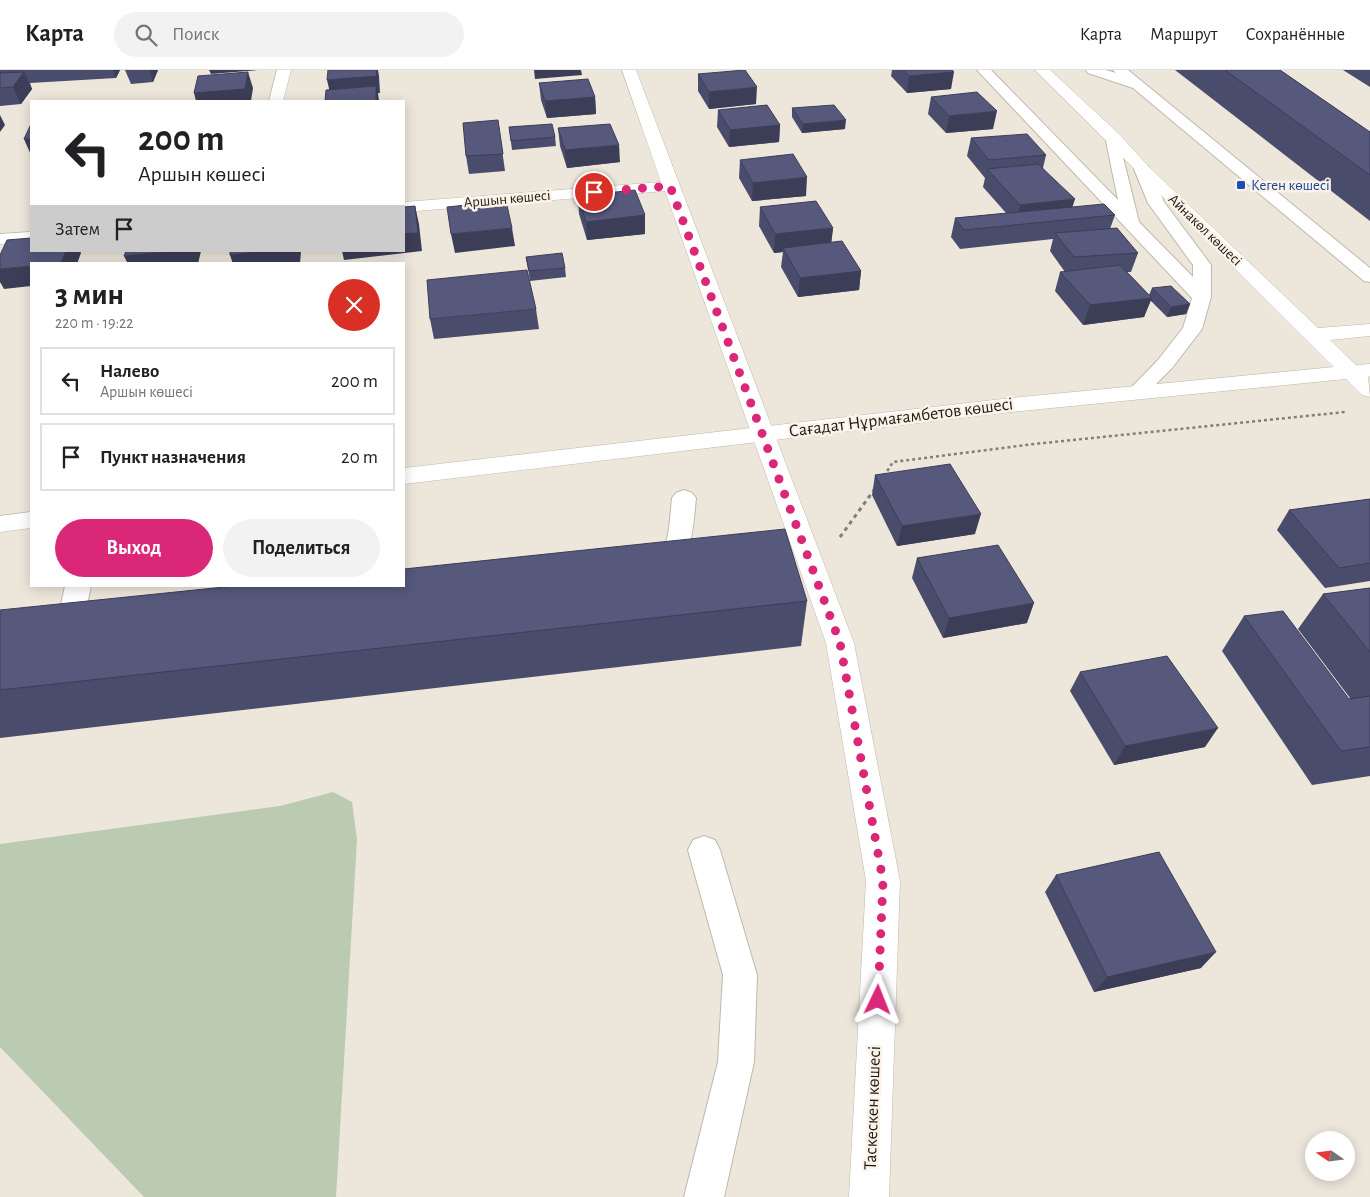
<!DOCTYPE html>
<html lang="ru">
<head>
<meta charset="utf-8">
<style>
	body { margin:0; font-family:"Alegreya Sans",sans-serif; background:#f2f2f2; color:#202124; height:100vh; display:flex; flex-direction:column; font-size:19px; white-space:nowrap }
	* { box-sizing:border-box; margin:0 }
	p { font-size:16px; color:#757577 }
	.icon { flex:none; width:28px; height:28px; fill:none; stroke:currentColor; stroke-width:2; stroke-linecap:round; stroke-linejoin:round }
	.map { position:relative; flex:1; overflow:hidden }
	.drawer { position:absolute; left:30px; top:192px; width:375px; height:325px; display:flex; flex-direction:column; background:#fff; border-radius:0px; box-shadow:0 2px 12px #0003 }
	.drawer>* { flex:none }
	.banner { position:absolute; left:30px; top:30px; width:375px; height:152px; border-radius:0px; box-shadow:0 2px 12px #0003; background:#fff; color:#202124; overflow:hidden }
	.needle { width:32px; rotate:284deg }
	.tools { position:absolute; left:1305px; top:1061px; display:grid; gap:10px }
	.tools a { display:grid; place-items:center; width:50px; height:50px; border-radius:50%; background:#fff; box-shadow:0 2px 12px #0003; font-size:25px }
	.pin { position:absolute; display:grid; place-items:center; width:42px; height:42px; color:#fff; margin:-21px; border:2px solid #fff; border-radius:50%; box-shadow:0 1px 5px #0007 }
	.me { position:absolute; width:55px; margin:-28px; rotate:2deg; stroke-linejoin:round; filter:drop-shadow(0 0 4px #0008) }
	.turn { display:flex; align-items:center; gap:18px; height:105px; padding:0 25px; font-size:22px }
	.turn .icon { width:65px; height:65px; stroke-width:2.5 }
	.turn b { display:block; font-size:35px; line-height:42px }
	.then { display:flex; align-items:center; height:48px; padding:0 25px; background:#0003; gap:10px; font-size:19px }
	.round { display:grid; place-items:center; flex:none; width:52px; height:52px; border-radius:26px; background:#f2f2f2 }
	.head { display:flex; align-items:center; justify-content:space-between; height:85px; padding:0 25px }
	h1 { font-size:30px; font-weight:700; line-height:38px }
	.primary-button { display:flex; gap:10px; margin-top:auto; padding:10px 25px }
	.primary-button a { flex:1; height:58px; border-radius:30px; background:#db2777; color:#fff; font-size:20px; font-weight:700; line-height:58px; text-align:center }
	.primary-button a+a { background:#f2f2f2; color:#202124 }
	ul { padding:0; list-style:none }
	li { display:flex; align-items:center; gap:15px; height:68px; margin:0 10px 8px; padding:0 15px; border:2px solid #e0e0e0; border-radius:0px }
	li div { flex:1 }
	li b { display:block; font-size:19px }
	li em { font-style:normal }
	header { display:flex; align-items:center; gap:30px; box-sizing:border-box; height:70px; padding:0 25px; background:#fff; border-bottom:1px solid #e0e0e0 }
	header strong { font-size:24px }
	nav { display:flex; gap:28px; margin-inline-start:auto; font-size:18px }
	.search { width:350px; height:45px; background:#f2f2f2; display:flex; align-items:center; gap:12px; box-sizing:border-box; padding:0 18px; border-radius:28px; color:#757577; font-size:19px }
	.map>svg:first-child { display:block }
	.green { fill:#bbcbb1 }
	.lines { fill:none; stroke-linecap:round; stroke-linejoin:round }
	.lane-casing { stroke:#bfb8ae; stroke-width:2 }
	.street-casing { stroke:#bfb8ae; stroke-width:1 }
	.secondary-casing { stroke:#bfb8ae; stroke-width:1 }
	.path-far1 { stroke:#837f77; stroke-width:2.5; stroke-dasharray:3 3; stroke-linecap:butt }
	.path { stroke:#837f77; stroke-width:3; stroke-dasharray:4 4; stroke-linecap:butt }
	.lane { fill:#fff; fill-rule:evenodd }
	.street { fill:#fff; fill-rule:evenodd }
	.secondary { fill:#fff; fill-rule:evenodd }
	.wall { fill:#4a4c6b }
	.shaded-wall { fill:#3c3e57 }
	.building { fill:#56587c; stroke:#3c3e57 }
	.route { stroke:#db2777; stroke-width:9; stroke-dasharray:0 16.2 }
	.transit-dot { fill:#1a4fb4; stroke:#fbf3e8; stroke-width:2 }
	.labels { text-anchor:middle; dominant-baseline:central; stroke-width:5; stroke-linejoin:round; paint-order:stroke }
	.far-transit-label { font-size:15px; fill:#164399; stroke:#fbf3e8; text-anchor:start }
	.far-street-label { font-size:15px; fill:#1c1a16; stroke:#fbf3e8 }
	.street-label { font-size:18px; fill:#1c1a16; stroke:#fbf3e8 }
</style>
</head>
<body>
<header>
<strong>Карта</strong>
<div class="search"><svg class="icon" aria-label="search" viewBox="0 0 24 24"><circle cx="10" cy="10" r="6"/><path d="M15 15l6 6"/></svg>Поиск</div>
<nav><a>Карта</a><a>Маршрут</a><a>Сохранённые</a></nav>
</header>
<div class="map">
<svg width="1370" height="1127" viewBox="0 0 1370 1127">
	<rect width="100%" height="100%" fill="#ede6db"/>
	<path class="green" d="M333 722 352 732 357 769 336 1127H144L0 977V774L280 736Z"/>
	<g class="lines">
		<g class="lane-casing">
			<g id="lane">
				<path d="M977 0H991L1118 130 1105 66 1107 63H1117L1139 152 1193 207V195L1148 133 1134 99 1136 96H1148L1150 99 1164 132 1211 195V227L1202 259 1172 298 1143 327 1136 329 1129 327 1126 323 1158 290 1183 258 1192 228Z"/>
				<path d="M1086 0H1106L1116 3 1113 0H1128L1370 198V212L1364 211 1133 18 1088 3Z"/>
				<path d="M684 420 692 423 696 428C693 456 693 498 661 508L652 505 649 499C652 493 658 490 662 484 670 467 670 446 672 428L676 423Z"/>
				<path d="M65 516H91L80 567 76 574 67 577 58 574 54 567Z"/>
				<path d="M704 766 715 770 720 780 757 905 754 992 724 1127H684L718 992 723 905 688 780 693 770Z"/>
			</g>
		</g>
		<g class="street-casing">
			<g id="street">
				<path d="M277 0H291L283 31H269Z"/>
				<path d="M622 0H636L854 573 900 811 889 1127H849L866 811 826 573 665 121 404 142V132L661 112Z"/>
				<path d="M31 162V172L0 174V164Z"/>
			</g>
		</g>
		<g class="secondary-casing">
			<g id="secondary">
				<path d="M1035 0H1050L1118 63 1148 96 1318 258 1370 254V266L1330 270 1356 295 1370 294V306L1368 307 1370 327 1362 325 1346 309 1011 342 404 414V398L1011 328 1334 297Z"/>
				<path d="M31 442V458L0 462V446Z"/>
			</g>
		</g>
		<path class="path-far1" d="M884 406 893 392 1034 374 1345 342"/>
		<path class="path" d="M840 467 874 420"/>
		<use href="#lane" class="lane"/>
		<use href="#street" class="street"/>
		<use href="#secondary" class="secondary"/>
	</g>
	<g class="wall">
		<path d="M0 0H120L116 8 30 13 32 19 21 34 0 36Z"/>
		<path d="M125 0H158L153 12 131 14Z"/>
		<path d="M892 0H952L951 19 907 23 891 6Z"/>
		<path d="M1175 0H1280L1370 62V151Z"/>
		<path d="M1343 0H1370V17Z"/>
		<path d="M698 4 756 34 709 39 698 21Z"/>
		<path d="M539 13 595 27 596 44 547 48 541 30Z"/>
		<path d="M931 27 993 59 946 63 928 44Z"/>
		<path d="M792 38 845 59 802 63 792 47Z"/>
		<path d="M718 40 780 55 779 72 729 77 717 57Z"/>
		<path d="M498 50 505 101 469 104 466 86Z"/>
		<path d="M509 57 555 67 556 76 512 80Z"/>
		<path d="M558 58 620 92 567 98 560 76Z"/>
		<path d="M971 68 1046 85 1043 98 1072 137 1115 145 1110 159 1138 183 1131 202H1127L1149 225 1152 218 1190 234 1186 244 1167 247 1150 230 1144 247 1083 255 1055 221 1060 202H1065L1050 181 1053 169 960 179 951 167 955 148 1006 143 983 117 985 108 967 86Z"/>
		<path d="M740 90 806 126 752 131 739 108Z"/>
		<path d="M578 126 645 145V164L587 170 579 144Z"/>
		<path d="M760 137 833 158 831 172 861 201 859 220 798 227 781 197 783 182 774 183 759 156Z"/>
		<path d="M526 187 565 198 566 207 530 211Z"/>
		<path d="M536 239 539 259 434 269 430 249Z"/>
		<path d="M875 405 975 464 897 476 872 425Z"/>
		<path d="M1370 429V511L1325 518 1277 460 1289 440Z"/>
		<path d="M917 488 1027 553 943 568 912 508Z"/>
		<path d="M1370 518V706L1312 715 1222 581 1244 546 1349 629 1350 628 1298 559 1323 524Z"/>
		<path d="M807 531 801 576 0 668V540Z"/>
		<path d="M1080 602 1205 677 1114 695 1070 621Z"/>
		<path d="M1056 805 1201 898 1094 922 1045 822Z"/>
	</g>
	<g class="shaded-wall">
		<path d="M113 0H120L116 8Z"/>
		<path d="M149 0H158L153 12Z"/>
		<path d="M209 0H258L211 4Z"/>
		<path d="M376 0H378L379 6 380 23H378L379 31 331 27 327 10Z"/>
		<path d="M534 0H581L582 5 535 9Z"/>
		<path d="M24 2 32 19 21 34 13 17Z"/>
		<path d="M248 2 253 18 251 31H196L194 23Z"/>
		<path d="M954 2 951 19 907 23 909 6Z"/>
		<path d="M757 17 756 34 709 39V22Z"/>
		<path d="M595 27 596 44 547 48 545 31Z"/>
		<path d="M997 41 993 59 946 63 949 46Z"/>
		<path d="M0 45 5 55 0 62Z"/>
		<path d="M846 50 845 59 802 63 803 54Z"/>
		<path d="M780 55 779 72 729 77 730 60Z"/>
		<path d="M24 69H31V85Z"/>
		<path d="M619 75 620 92 567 98 565 80Z"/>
		<path d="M807 107 806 126 752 131 753 113Z"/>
		<path d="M1075 129 1069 148 1016 154 1020 135Z"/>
		<path d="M415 136 419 154 422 181 344 190 342 181H404V164Z"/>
		<path d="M645 145V164L587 170 586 152Z"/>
		<path d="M512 158 515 176 455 183 451 164Z"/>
		<path d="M833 158 831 176 783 178V182L774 183 775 164Z"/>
		<path d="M66 181H80L81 183 77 194H53Z"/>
		<path d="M171 181H201L198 194H128L124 186Z"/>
		<path d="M263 181H301L300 194H233L230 185Z"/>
		<path d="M31 196V216L4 219 0 212V199Z"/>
		<path d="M861 201 859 220 798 227 800 208Z"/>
		<path d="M1152 228 1144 247 1083 255 1090 235Z"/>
		<path d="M1190 234 1186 244 1167 247 1171 237Z"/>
		<path d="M981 444 975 464 897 476 902 456Z"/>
		<path d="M1034 533 1027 553 943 568 949 548Z"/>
		<path d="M1218 658 1205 677 1114 695 1125 676Z"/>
		<path d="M1216 882 1201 898 1094 922 1107 907Z"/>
	</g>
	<g class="building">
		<path d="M328 0H376L377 6 327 10Z"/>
		<path d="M745 0 757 17 709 22 698 4Z"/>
		<path d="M903 0H952L954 2 909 6Z"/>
		<path d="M1225 0H1280L1370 62V105Z"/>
		<path d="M24 2 13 17 0 18V3Z"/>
		<path d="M248 2 245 19 194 23 198 6Z"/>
		<path d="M588 9 595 27 545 31 539 13Z"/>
		<path d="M376 16V31H325L326 20Z"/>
		<path d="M977 22 997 41 949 46 931 27Z"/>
		<path d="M767 35 780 55 730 60 718 40Z"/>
		<path d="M834 35 846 50 803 54 792 38Z"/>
		<path d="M498 50 503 84 466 86 463 53Z"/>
		<path d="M31 54V69H24Z"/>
		<path d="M552 54 555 67 511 71 509 57Z"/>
		<path d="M610 54 619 75 565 80 558 58Z"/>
		<path d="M1027 64 1046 85 989 90 971 68Z"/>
		<path d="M793 84 807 107 753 113 740 90Z"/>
		<path d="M1038 94 1075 129 1020 135 987 99Z"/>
		<path d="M635 120 645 145 586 152 578 126Z"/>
		<path d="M506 131 512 158 451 164 447 137Z"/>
		<path d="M816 131 833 158 775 164 760 137Z"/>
		<path d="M1104 134 1115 145 964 160 955 148Z"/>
		<path d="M415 136 418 163 404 164V137Z"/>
		<path d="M1117 158 1138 183 1074 187 1055 163Z"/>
		<path d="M31 168V181H66L61 193 53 194H31V196L0 199V185L7 170Z"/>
		<path d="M842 171 861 201 800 208 783 178Z"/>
		<path d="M126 181H171L124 186Z"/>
		<path d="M230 181H263L230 185Z"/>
		<path d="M562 183 565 198 529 201 526 187Z"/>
		<path d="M1120 195 1152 228 1090 235 1060 202Z"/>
		<path d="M527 200 536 239 430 249 427 210Z"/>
		<path d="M1171 216 1190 234 1171 237 1152 218Z"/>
		<path d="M950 394 981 444 902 456 875 405Z"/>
		<path d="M1370 429V493L1339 498 1289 440Z"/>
		<path d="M785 459 807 531 0 620V540L234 516H404V499Z"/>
		<path d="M998 475 1034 533 949 548 917 488Z"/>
		<path d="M1370 518V582L1323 524Z"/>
		<path d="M1283 541 1349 629 1370 626V677L1341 681 1244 546Z"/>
		<path d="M1167 586 1218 658 1125 676 1080 602Z"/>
		<path d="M1159 782 1216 882 1107 907 1056 805Z"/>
	</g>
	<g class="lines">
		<path class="route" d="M594 122 670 116 840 573 883 811 878 930"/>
	</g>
	<rect class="transit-dot" x="1236" y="110" width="10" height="10" rx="2.5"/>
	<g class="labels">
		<g class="far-transit-label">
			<text x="1251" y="115">Кеген көшесі</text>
		</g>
		<g class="far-street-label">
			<text transform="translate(507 129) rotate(-5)">Аршын көшесі</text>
			<text transform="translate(1205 160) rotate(44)">Айнакөл көшесі</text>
		</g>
		<g class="street-label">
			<text transform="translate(901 348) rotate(-7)">Сағадат Нұрмағамбетов көшесі</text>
			<text transform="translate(873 1038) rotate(-88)">Таскескен көшесі</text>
		</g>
	</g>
</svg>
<div class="tools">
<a><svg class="needle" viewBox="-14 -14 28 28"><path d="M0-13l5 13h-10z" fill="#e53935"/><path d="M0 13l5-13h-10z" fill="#757577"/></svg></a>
</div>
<div class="pin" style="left:594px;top:122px;background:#d93025"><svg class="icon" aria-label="arrive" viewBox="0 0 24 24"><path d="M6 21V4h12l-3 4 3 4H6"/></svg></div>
<svg class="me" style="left:878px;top:930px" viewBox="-20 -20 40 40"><path d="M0-17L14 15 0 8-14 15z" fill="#db2777" stroke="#fff" stroke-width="4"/></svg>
<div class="banner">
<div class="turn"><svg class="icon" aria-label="left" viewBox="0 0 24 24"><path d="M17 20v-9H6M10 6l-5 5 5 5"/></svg><div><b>200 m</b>Аршын көшесі</div></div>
<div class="then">Затем<svg class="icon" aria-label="arrive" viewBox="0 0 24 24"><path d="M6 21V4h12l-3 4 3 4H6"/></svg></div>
</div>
<section class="drawer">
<div class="head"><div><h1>3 мин</h1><p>220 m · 19:22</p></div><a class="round" style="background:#d93025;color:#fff"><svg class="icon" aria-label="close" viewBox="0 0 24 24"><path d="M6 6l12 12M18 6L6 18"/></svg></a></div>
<ul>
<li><svg class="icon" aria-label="left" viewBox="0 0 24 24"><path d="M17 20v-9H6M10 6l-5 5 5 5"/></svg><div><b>Налево</b><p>Аршын көшесі</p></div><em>200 m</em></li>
<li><svg class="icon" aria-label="arrive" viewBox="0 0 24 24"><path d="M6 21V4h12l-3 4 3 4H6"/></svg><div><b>Пункт назначения</b></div><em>20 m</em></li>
</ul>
<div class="primary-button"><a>Выход</a><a>Поделиться</a></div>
</section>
</div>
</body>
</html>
